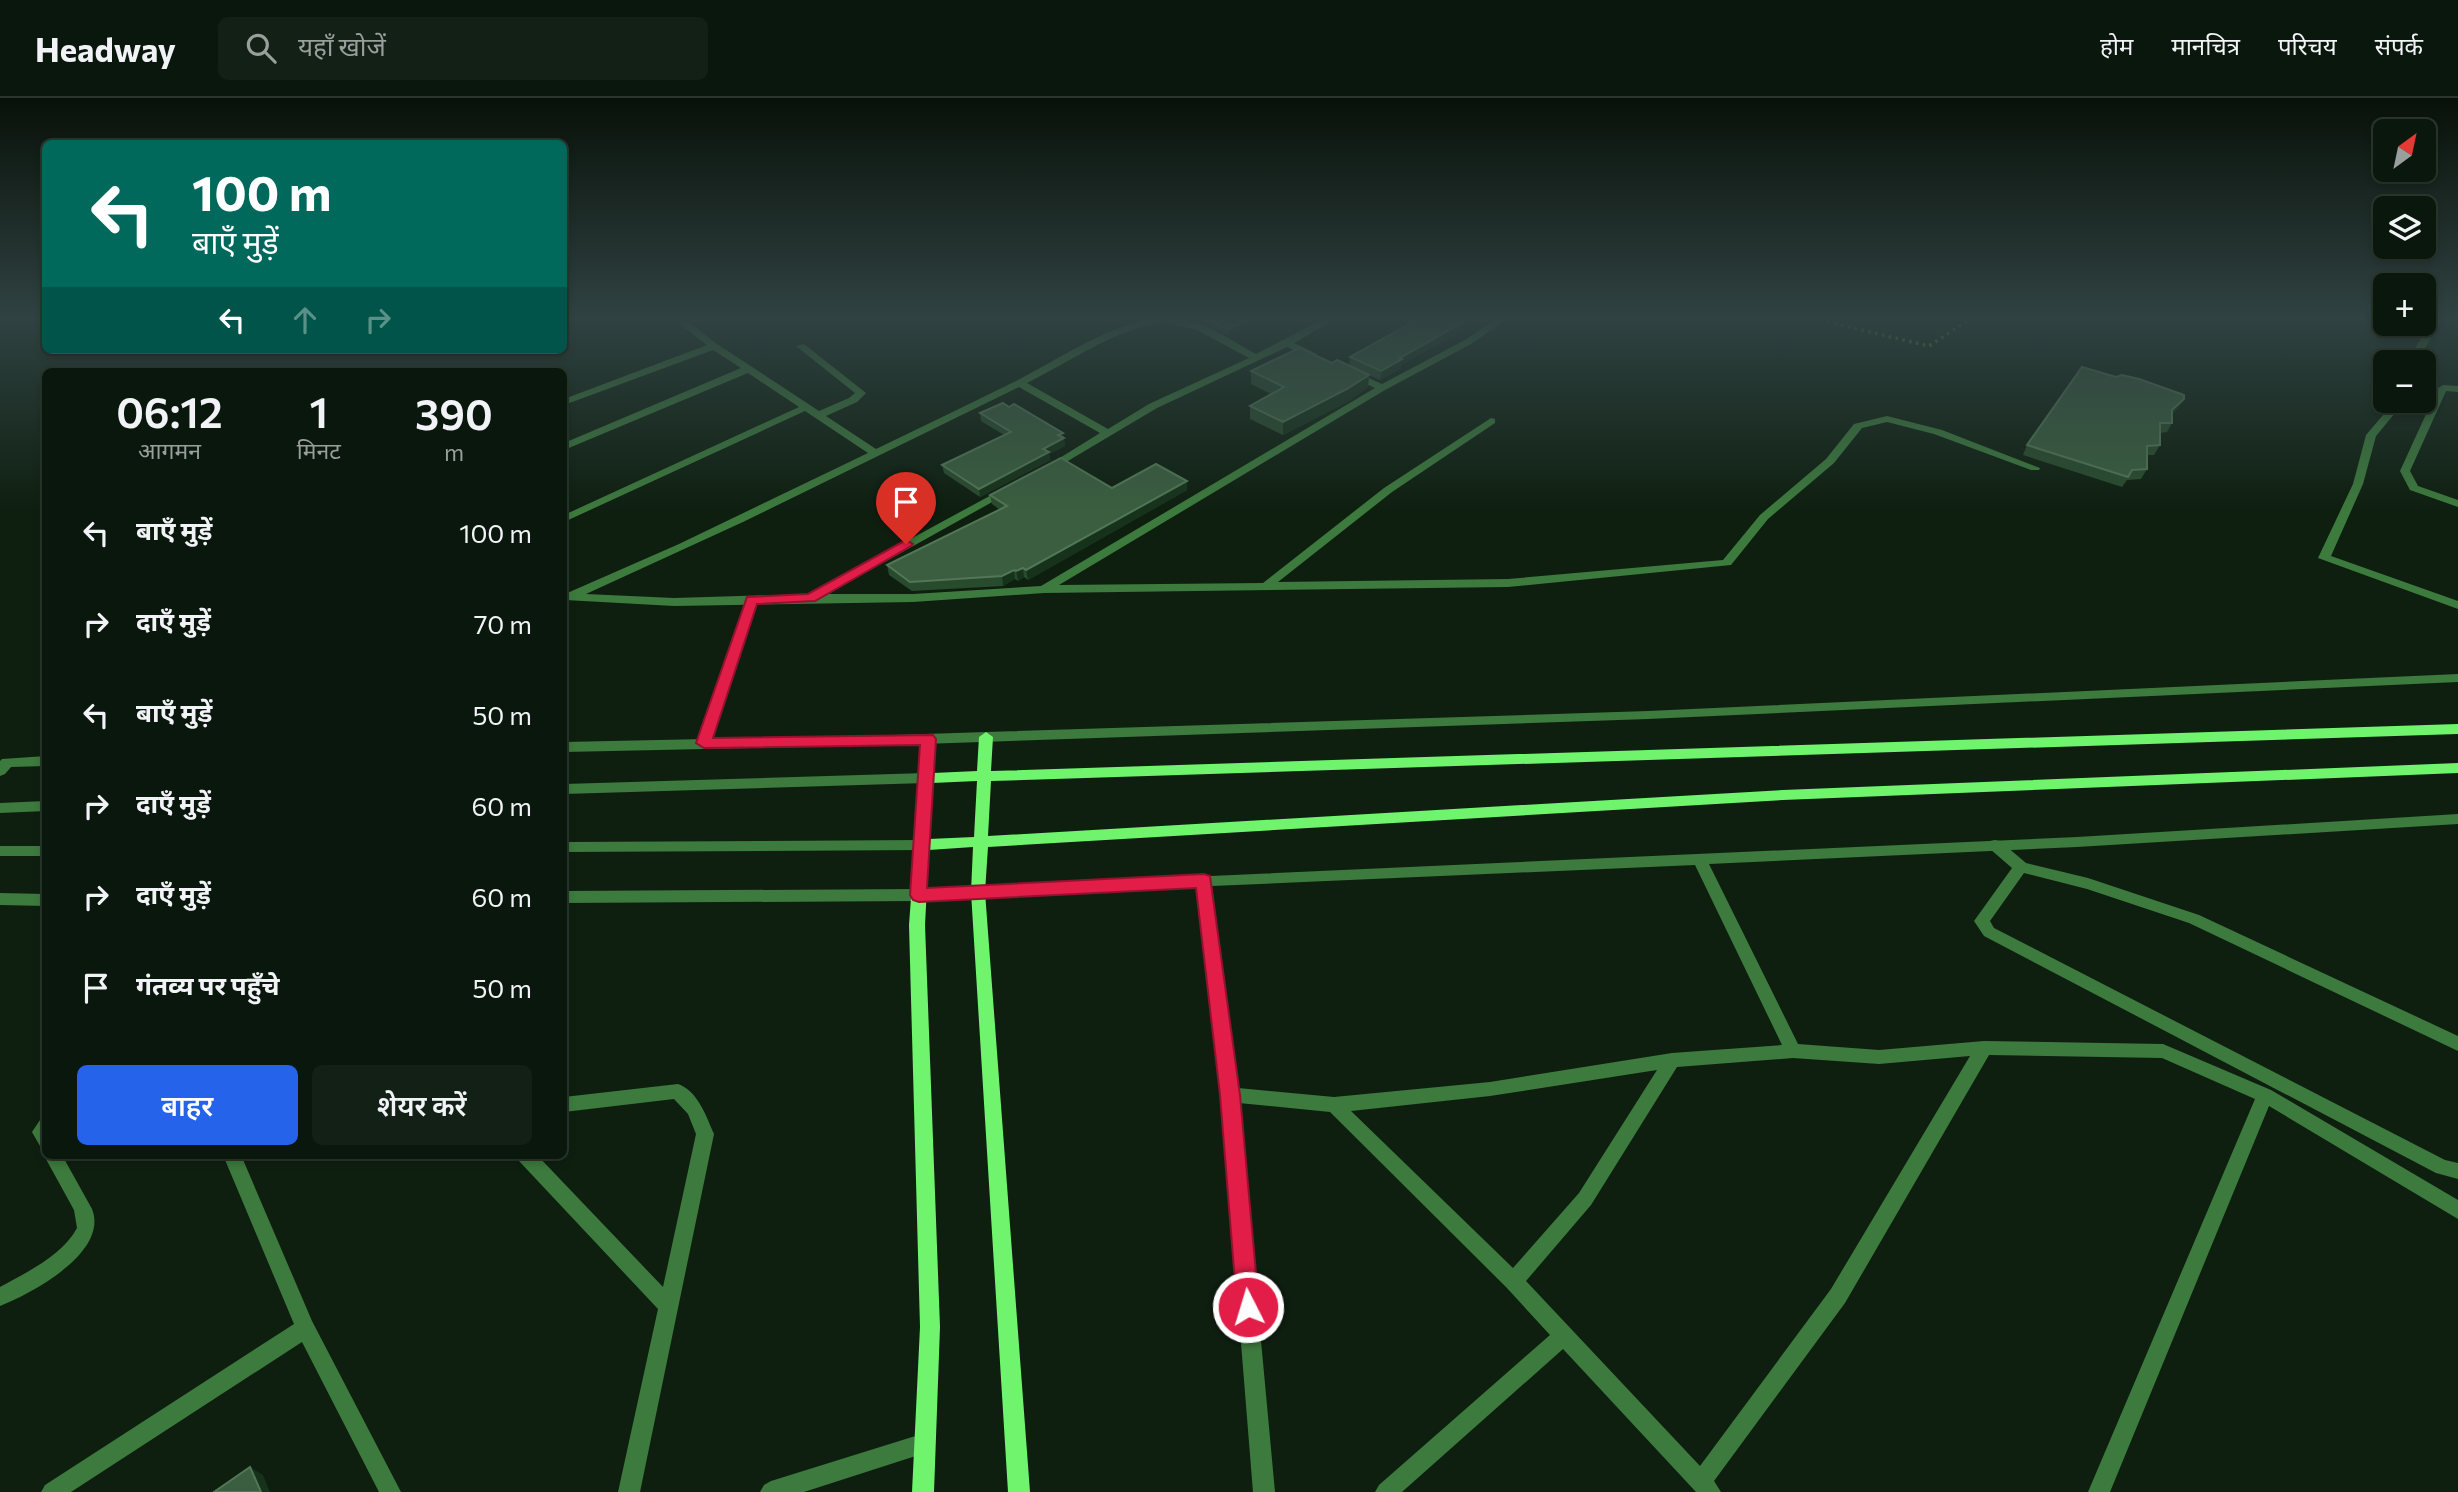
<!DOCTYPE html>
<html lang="hi">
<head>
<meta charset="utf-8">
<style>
	body { margin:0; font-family:Commissioner,"Noto Sans Devanagari",sans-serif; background:#132015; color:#f1f3f6; height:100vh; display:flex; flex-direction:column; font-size:26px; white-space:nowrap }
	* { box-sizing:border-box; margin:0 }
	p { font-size:23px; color:#999f9d }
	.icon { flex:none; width:38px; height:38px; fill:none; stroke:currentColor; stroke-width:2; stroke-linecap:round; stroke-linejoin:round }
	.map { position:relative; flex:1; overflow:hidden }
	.drawer { position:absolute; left:42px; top:270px; width:525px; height:791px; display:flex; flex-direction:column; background:#0a170c; border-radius:10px; box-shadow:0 4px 10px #0003,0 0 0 2px #2a362d }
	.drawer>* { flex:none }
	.guide { position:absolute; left:42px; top:42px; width:525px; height:214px; border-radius:10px; box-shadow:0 4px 10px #0003,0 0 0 2px #2a362d; background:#00695c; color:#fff; overflow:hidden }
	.needle { width:46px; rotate:33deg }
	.fabs { position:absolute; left:2373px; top:21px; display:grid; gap:14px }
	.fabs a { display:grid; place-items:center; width:63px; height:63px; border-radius:10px; background:#0a170c; box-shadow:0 4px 10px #0003,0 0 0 2px #2a362d; font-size:35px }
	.pin { position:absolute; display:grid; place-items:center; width:60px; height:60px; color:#fff; margin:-72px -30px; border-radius:50% 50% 50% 0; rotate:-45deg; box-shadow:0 0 7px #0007 }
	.pin .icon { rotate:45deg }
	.me { position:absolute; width:77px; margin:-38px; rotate:355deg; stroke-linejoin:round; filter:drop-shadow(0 0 5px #0008) }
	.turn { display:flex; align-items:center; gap:24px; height:147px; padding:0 35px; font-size:32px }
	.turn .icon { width:91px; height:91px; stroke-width:2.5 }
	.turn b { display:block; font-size:49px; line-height:60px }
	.lanes { display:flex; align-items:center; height:66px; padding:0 35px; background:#0003; justify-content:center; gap:35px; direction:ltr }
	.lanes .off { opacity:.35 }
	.eta { display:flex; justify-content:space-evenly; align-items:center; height:119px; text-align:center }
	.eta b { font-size:42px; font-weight:600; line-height:49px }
	.primary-button { display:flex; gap:14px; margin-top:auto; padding:14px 35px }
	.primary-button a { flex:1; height:80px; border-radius:10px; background:#2563eb; color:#fff; font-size:28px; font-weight:600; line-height:80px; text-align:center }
	.primary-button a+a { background:#132015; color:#f1f3f6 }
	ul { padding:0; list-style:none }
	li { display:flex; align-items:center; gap:21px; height:91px; padding:0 35px }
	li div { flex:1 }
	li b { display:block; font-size:26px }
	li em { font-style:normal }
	header { display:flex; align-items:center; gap:42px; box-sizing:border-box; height:98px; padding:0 35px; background:#0a170c; border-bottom:2px solid #2a362d }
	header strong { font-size:33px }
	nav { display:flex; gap:38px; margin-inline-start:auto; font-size:24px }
	.search { width:490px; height:63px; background:#132015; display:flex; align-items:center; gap:18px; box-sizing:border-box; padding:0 24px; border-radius:10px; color:#999f9d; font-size:26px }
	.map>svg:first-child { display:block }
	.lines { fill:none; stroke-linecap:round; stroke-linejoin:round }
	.path { stroke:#a89c37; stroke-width:3.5; stroke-dasharray:2.5 4.5; stroke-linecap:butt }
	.lane { fill:#3d7a3d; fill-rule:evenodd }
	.street { fill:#3d7a3d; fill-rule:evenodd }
	.secondary { fill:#70f46e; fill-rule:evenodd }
	.wall { fill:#294b2d }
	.shaded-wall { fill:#16321a }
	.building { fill:#3a5e3f; stroke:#527756; stroke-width:2 }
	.route { fill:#e11d48; stroke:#92132f; stroke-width:2 }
</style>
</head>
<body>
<header>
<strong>Headway</strong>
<div class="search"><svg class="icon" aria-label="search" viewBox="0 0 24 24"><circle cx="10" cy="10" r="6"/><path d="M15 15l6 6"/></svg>यहाँ खोजें</div>
<nav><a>होम</a><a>मानचित्र</a><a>परिचय</a><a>संपर्क</a></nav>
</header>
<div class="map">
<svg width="2458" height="1394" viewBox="0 0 2458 1394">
	<rect width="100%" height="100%" fill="#0e1f10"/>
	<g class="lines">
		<path class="path" d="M1807 219 1929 248 1973 219"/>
		<g class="lane">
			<path d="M752 498 758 502 711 645 709 648H699L697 645 746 502Z"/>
			<path d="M1995 742 2000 743 2026 765 2088 780 2199 817 2458 938V953L2189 825 2087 791 2024 775 1990 823 1994 830 2445 1062 2458 1065V1081L2436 1075 1984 838 1974 823 2012 770 1990 751 1988 747 1990 743Z"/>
		</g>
		<g class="street">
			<path d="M671 219H682L717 246 819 313 849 300 855 295 796 248 804 246 866 295 857 304 826 318 876 351C923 328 970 306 1016 283 1057 262 1128 214 1174 219 1204 222 1230 242 1256 256L1327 219H1339L1294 245 1317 256V260H1311L1287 249 1157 310 1051 373H1043L1042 371 1100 335 1019 289 743 424 586 496 674 500 809 496 1008 388 1013 391 1012 393 827 496H913L1041 488 1375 290 1349 278V274H1355L1382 286 1465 242 1499 219H1510L1471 246 1385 292 1059 487 1263 485 1384 390 1491 320 1495 321V325L1392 394 1278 484 1508 481 1723 462 1760 417 1826 361 1854 326 1887 318 1942 332 2040 370 2039 372H2031L1934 336 1887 324 1862 330 1834 365 1768 421 1731 467 1508 489 1044 495 913 504 674 508 565 502V496L679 446 868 355 805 313 564 424V417L799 309 748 275 564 352V345L741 270 713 252 564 307V301L707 247ZM1164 224 1197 232 1249 260 1149 306 1108 331 1027 285C1071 263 1115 231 1164 224Z"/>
			<path d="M2434 219H2443L2417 264H2407Z"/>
			<path d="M2443 287 2458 288V294L2446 293 2410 373 2418 388 2458 402V409L2410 392 2400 373 2438 290Z"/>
			<path d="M2395 303H2405L2376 338 2363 386 2331 458 2458 503V511L2318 460 2353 386 2366 337Z"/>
			<path d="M2458 576V584L1648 621 893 647 564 654V644L893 637 1648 613Z"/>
			<path d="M46 658V668L11 669 5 676 0 678V663L2 661Z"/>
			<path d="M926 675 933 680 926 685 564 696V686Z"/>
			<path d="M46 703V713L0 715V705Z"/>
			<path d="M2458 716V726L2077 749 1709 766 1798 946 1879 952 1984 943 2163 946 2271 992 2458 1102V1121L2269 1008 2110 1394H2088L2255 1001 2162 960 1989 957 1845 1205 1714 1383 1721 1394H1696L1563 1251 1402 1394H1375L1379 1387 1550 1237 1506 1189 1330 1014 1239 1005 1275 1394H1253L1221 997 1197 789 919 803 564 805V793L919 791 2077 739ZM1695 767 1782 947 1672 955 1490 984 1334 999 1238 990 1212 788ZM1970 958 1831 1191 1700 1368 1526 1183 1591 1107 1677 969 1793 960 1879 966ZM1657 972 1579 1095 1513 1170 1351 1013 1490 998Z"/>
			<path d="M922 742 927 743 929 747 927 751 922 752 564 754V744Z"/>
			<rect x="0" y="748" width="46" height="10"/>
			<path d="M0 795 46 796V808L0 807Z"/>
			<path d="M678 986C698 993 706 1018 714 1036L640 1394H618L658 1211 519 1063 516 1057H537L663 1189 696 1036 688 1016 674 1001 564 1014V999Z"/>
			<path d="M46 1019V1050L40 1048 32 1034 40 1022Z"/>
			<path d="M46 1054V1057H62L92 1111C109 1154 33 1195 0 1208V1189C27 1174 62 1158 77 1130L74 1112 47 1063 44 1057Z"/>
			<path d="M223 1057H241L312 1223 401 1394H379L302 1244 71 1394H41L45 1387 294 1226Z"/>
			<path d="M925 1335 932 1338 935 1345 932 1352 925 1355 804 1394H760L764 1387 771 1383Z"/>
		</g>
		<path class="secondary" d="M2458 626V636L991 683 988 738 1783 692 2458 665V675L1783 702 988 749 985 794 1030 1394H1008L971 794 973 749 929 752 925 827 940 1229 934 1394H912L920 1229 909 827 923 638H933L935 641 933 675 977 673 979 639 986 634 993 639 991 673ZM977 683 974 739 929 741 932 685Z"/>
	</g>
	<g class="wall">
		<path d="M1265 219 1228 237 1203 225V220Z"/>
		<path d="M1392 219H1486L1401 267V270L1380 282 1369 277 1368 289 1347 304 1283 337 1250 321V308L1271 296 1251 286V273L1349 268 1350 259 1410 226Z"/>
		<path d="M2116 279 2178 310 2172 316V325L2167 334 2160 335V347L2154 357H2147V371L2141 381 2127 382 2122 389 2023 357 2027 347Z"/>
		<path d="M1009 309 1063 335 1065 348 1049 356 1050 362 980 399 944 375 942 367 1004 337 981 323 980 315Z"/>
		<path d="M1187 383V392L1028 482 1024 479 1018 483 1015 481 1003 488 912 493 889 477 887 467 1000 412 992 406 990 397 1112 390Z"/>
	</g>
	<g class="shaded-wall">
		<path d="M1254 219H1265L1228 237V231Z"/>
		<path d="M1472 219H1486L1401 267V270L1380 282 1381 273 1400 260Z"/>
		<path d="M1369 277 1368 289 1347 304 1283 337V324Z"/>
		<path d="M2184 301 2178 310 2167 322 2172 312Z"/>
		<path d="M1063 335 1065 348 1049 356 1050 362 980 399 979 391 1043 351 1058 337Z"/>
		<path d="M1187 383V392L1028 482 1026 472Z"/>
		<path d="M1023 470 1024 479 1018 483 1016 473Z"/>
		<path d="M1014 472 1015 481 1003 488 1002 478Z"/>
		<path d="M250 1369 263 1377 270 1394H261Z"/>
	</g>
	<g class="building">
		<path d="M1206 219H1254L1228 231 1203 220Z"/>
		<path d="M1414 219H1472L1400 260 1402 261 1381 273 1350 259 1419 221Z"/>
		<path d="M1299 250 1332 265 1337 262 1369 277 1347 291 1283 324 1250 308 1284 289 1251 273Z"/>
		<path d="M2082 269 2116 279 2122 277 2139 281 2184 297V301L2172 312V325H2160V347L2147 348V371L2132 372 2128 379 2027 347Z"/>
		<path d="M1003 305 1009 309 1014 306 1063 335 1058 337 1064 340 1043 351 1049 354 979 391 942 367 1011 334 980 315Z"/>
		<path d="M1061 360 1112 390 1156 366 1187 383 1026 472 1023 470 1016 473 1014 472 1002 478 910 484 887 467 1007 408 990 397Z"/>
		<path d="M250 1369 261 1394H214Z"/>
	</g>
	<linearGradient id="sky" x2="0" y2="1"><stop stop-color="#081109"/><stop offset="0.53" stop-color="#304242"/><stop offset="1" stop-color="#304242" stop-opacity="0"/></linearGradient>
	<rect width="2458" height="414" fill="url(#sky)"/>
	<path class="route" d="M906 442 913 446 911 448 815 503 757 506 713 640 933 637 936 641 927 790 1204 776 1210 778 1240 997 1259 1209 1256 1216 1248 1219 1240 1216 1237 1209 1220 997 1196 790 919 804 913 802 910 797 920 647 704 650 696 645 747 499 808 496Z"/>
</svg>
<div class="fabs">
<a><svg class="needle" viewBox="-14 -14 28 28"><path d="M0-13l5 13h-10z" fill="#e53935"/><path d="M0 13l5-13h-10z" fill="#999f9d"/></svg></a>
<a><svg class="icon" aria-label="layers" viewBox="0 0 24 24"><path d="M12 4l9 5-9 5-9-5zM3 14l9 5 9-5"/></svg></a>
<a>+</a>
<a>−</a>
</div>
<div class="pin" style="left:906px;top:446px;background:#d93025"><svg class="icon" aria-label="arrive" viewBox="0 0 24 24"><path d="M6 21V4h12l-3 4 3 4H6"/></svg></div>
<svg class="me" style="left:1248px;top:1209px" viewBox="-20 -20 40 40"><circle r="17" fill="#e11d48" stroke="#fff" stroke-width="3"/><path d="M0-11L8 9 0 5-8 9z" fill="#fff"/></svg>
<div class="guide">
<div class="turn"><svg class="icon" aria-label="left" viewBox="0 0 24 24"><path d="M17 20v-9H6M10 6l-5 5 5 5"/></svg><div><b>100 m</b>बाएँ मुड़ें</div></div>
<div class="lanes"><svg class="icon" aria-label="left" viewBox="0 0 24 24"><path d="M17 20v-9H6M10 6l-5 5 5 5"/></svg><svg class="icon off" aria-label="ahead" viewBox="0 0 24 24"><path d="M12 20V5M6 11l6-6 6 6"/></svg><svg class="icon off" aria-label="right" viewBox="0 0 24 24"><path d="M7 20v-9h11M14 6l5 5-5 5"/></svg></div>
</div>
<section class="drawer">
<div class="eta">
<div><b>06:12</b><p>आगमन</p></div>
<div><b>1</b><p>मिनट</p></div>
<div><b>390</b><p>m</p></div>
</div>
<ul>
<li><svg class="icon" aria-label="left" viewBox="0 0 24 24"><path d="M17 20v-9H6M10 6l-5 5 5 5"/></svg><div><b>बाएँ मुड़ें</b></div><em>100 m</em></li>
<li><svg class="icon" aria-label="right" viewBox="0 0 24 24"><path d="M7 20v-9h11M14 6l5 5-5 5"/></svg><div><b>दाएँ मुड़ें</b></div><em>70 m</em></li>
<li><svg class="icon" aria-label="left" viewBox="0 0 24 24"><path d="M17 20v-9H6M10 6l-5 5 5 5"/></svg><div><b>बाएँ मुड़ें</b></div><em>50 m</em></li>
<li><svg class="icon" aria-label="right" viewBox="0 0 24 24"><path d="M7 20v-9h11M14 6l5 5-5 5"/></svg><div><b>दाएँ मुड़ें</b></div><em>60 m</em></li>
<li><svg class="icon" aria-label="right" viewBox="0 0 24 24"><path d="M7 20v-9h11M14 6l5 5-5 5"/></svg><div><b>दाएँ मुड़ें</b></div><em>60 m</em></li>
<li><svg class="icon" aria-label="arrive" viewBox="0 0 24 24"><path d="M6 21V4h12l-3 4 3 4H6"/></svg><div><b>गंतव्य पर पहुँचे</b></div><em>50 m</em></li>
</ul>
<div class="primary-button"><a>बाहर</a><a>शेयर करें</a></div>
</section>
</div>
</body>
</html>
